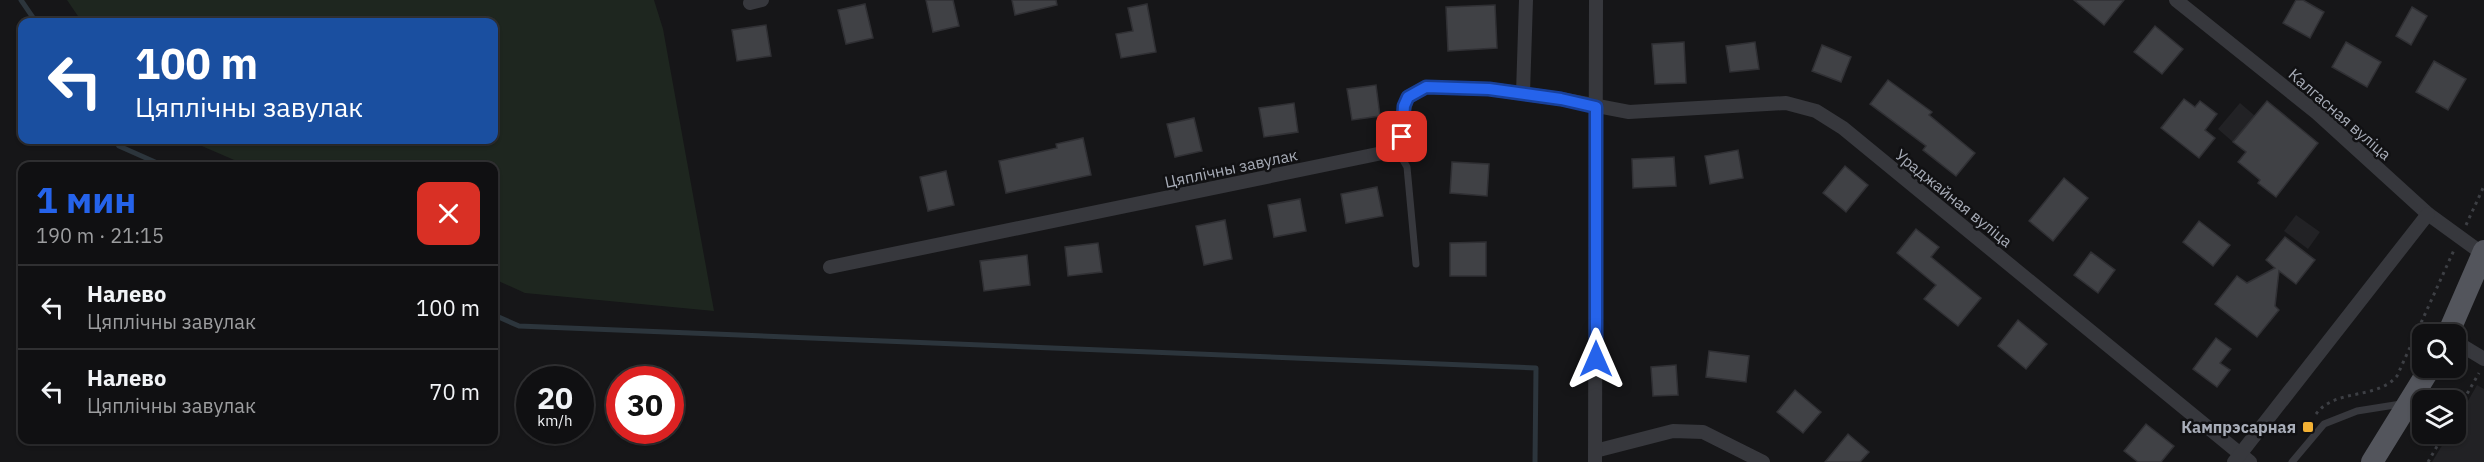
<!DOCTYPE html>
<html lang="ru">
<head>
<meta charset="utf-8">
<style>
	body { margin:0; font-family:"IBM Plex Sans",sans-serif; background:#1e1e20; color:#f1f3f6; height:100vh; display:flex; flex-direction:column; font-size:22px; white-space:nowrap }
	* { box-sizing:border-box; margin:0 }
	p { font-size:20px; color:#9c9d9f }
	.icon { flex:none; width:33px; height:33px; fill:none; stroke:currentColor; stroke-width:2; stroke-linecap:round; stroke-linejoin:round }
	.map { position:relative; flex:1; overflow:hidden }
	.side { position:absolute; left:18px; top:162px; width:480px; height:282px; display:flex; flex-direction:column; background:#101012; border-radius:12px; box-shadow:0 2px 4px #0004,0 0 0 2px #303032 }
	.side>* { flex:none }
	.hud { position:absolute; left:18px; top:18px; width:480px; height:126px; border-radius:12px; box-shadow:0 2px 4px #0004,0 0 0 2px #303032; background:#1a4fa0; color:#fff; overflow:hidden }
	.controls { position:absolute; left:2412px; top:324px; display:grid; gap:12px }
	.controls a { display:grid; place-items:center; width:54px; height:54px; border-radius:12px; background:#101012; box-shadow:0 2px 4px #0004,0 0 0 2px #303032; font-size:30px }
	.speed { position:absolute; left:516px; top:366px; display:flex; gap:12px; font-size:30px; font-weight:700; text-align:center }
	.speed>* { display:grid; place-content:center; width:78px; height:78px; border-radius:50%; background:#101012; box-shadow:0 2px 4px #0004,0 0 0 2px #303032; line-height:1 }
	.speed small { font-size:15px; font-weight:400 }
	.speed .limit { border:9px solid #d22; background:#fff; color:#111 }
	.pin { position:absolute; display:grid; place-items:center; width:51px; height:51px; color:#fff; margin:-26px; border-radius:12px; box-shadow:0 3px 9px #0006 }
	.me { position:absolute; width:66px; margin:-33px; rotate:0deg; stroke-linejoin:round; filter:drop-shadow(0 0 4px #0008) }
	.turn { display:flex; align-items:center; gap:21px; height:126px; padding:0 18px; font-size:27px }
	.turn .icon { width:78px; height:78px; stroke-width:2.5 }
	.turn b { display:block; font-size:42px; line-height:51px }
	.round { display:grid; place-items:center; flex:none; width:63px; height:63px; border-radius:12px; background:#1e1e20 }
	.head { display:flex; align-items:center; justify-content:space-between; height:102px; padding:0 18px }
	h1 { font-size:36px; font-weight:800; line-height:45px; color:#2563eb }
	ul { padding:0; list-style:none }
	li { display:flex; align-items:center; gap:18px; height:84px; padding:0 18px; border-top:2px solid #303032 }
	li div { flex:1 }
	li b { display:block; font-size:22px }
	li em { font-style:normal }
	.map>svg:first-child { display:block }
	.built { fill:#222225 }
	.green { fill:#1e261f }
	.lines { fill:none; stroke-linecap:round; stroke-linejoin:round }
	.stream { stroke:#2c353c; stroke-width:5 }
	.building { fill:#404145; stroke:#303034; stroke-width:1.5 }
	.path { stroke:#3d3f44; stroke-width:3; stroke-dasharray:3 4.5; stroke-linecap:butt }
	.lane { stroke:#37383d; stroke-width:7 }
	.street { stroke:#37383d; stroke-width:14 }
	.primary { stroke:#53555c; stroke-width:22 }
	.route-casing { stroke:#184099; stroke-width:15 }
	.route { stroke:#2563eb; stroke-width:10 }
	.poi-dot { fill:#f2b134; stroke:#111113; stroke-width:2 }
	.labels { text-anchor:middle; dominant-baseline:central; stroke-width:5; stroke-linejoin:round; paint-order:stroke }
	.street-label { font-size:16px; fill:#a8adb8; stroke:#111113 }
	.poi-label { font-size:16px; font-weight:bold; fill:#a8adb8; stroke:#111113; text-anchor:end }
</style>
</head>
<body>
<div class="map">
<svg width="2484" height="462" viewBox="0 0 2484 462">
	<rect width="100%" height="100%" fill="#161618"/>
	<g class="built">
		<path d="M2240 103 2255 116 2233 142 2218 129Z"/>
		<path d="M2296 215 2320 232 2308 249 2284 231Z"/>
		<path d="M2477 385 2484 389V462H2432L2449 434H2456V422Z"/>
	</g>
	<path class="green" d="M67 0H654L663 29 714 311 525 293 494 279V166H248L188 140H494V22H82Z"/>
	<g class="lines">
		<g class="stream">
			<path d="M21 0 36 22"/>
			<path d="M115 140 119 146 164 166"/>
			<path d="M494 315 519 326 1536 368 1535 462"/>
		</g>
	</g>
	<g class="building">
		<path d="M926 0H953L959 26 933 32Z"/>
		<path d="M1012 0H1056L1057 5 1015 15Z"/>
		<path d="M2074 0H2124L2104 25Z"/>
		<path d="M2296 0H2303L2324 12 2310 38 2283 23Z"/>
		<path d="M865 4 873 38 846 44 838 10Z"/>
		<path d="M1147 4 1156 52 1121 58 1116 34 1133 31 1128 8Z"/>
		<path d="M1495 5 1497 48 1448 51 1446 7Z"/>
		<path d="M2412 7 2427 16 2411 45 2396 36Z"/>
		<path d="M766 25 771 56 737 61 732 30Z"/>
		<path d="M2155 26 2183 49 2162 74 2134 52Z"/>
		<path d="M1684 42 1686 83 1655 84 1652 44Z"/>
		<path d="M1755 42 1759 69 1730 72 1726 46Z"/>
		<path d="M2346 42 2381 62 2367 87 2332 67Z"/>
		<path d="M1822 45 1851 57 1841 82 1812 71Z"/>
		<path d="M2434 61 2466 79 2448 110 2416 92Z"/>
		<path d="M1888 80 1932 112 1929 115 1975 153 1956 176 1923 150 1926 146 1870 104Z"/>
		<path d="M1376 85 1380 116 1352 120 1347 89Z"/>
		<path d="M2184 99 2195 107 2200 101 2217 114 2205 130 2215 138 2199 158 2161 128Z"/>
		<path d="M2267 101 2318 143 2276 197 2258 183 2260 180 2238 162 2246 152 2233 142Z"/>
		<path d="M1294 103 1298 132 1264 137 1259 108Z"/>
		<path d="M1194 118 1202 151 1175 157 1167 124Z"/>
		<path d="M1083 138 1091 175 1006 193 999 161 1057 148 1056 144Z"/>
		<path d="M1738 150 1743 178 1710 184 1705 156Z"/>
		<path d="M1674 157 1676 186 1633 188 1632 159Z"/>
		<path d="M1452 162 1489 164 1487 196 1450 193Z"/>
		<path d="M1845 166 1868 185 1846 212 1823 193Z"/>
		<path d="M946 171 954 205 928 211 920 177Z"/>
		<path d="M2064 178 2088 198 2053 241 2029 221Z"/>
		<path d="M1377 187 1383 216 1346 223 1341 194Z"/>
		<path d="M1300 199 1306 231 1274 237 1268 205Z"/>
		<path d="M1225 220 1232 259 1204 265 1196 226Z"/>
		<path d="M2199 221 2230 245 2213 266 2183 242Z"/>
		<path d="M1916 229 1939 247 1931 257 1981 298 1958 326 1924 299 1936 285 1897 253Z"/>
		<path d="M2285 237 2315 260 2296 284 2279 271 2275 306 2279 310 2257 337 2215 304 2237 276 2247 283 2275 268 2266 260Z"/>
		<path d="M1486 242V276H1450V243Z"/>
		<path d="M1098 243 1102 272 1068 276 1065 247Z"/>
		<path d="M2091 252 2115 270 2098 293 2074 275Z"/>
		<path d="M1027 255 1030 285 984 291 980 261Z"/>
		<path d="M2018 320 2047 344 2026 369 1998 346Z"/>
		<path d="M2216 338 2231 349 2220 363 2230 370 2217 387 2193 369Z"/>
		<path d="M1709 351 1749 356 1746 382 1706 377Z"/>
		<path d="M1676 365 1678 395 1653 396 1651 367Z"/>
		<path d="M1795 390 1821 412 1803 433 1777 412Z"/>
		<path d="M2146 424 2174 446 2161 462H2138L2124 451Z"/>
		<path d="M1848 434 1869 452 1860 462H1825Z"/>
	</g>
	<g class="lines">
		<g class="path">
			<path d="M2466 225 2484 186"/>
			<path d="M2436 393 2451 400"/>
			<path d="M2456 413 2479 373"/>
			<path d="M2316 414C2335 388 2377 400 2397 376L2454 250"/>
			<path d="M2428 462 2444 434"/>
		</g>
		<g class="lane">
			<path d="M1397 150 1407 167 1416 264"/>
			<path d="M2292 462 2324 424 2357 411 2401 404"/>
		</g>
		<g class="street">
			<path d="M2176 0 2317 113 2428 214 2483 254"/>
			<path d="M750 3 762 0"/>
			<path d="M1523 93 1526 0"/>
			<path d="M830 267 1397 150C1404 133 1400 114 1408 97L1426 87 1489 89 1561 99 1629 112 1786 103 1816 111 1843 128 2250 462"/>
			<path d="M2456 342 2484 359"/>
			<path d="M1595 451 1673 431 1703 432 1763 462"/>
			<path d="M1595 462 1596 0"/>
			<path d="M2234 462 2428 214"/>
		</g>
		<g class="primary">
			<path d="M2448 334 2484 251"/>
			<path d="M2372 462 2430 368"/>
		</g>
	</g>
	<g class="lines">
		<g class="route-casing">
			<path id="route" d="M1402 137 1404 106 1408 97 1426 87 1489 89 1561 99 1596 107V359"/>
		</g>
		<use href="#route" class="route"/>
	</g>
	<rect class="poi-dot" x="2302" y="421" width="12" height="12" rx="3"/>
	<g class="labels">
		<g class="street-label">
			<text transform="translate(2340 114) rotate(41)">Калгасная вуліца</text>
			<text transform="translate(1231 168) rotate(-12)">Цяплічны завулак</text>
			<text transform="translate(1954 198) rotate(39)">Ураджайная вуліца</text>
		</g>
		<g class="poi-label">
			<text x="2296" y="427">Кампрэсарная</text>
		</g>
	</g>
</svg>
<div class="controls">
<a><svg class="icon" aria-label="search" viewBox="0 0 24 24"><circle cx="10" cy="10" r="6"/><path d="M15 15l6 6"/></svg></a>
<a><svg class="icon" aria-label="layers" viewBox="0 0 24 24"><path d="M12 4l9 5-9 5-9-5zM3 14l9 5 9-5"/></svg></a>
</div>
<div class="speed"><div>20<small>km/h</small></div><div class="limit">30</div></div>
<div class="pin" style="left:1402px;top:137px;background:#d93025"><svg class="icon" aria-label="arrive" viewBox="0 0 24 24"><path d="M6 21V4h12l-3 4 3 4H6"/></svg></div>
<svg class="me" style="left:1596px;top:359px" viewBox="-20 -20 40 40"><path d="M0-17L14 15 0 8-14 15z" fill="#2563eb" stroke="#fff" stroke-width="4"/></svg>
<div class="hud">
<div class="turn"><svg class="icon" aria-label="left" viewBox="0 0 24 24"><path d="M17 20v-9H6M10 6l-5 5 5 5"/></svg><div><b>100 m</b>Цяплічны завулак</div></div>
</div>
<section class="side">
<div class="head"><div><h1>1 мин</h1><p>190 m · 21:15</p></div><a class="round" style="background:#d93025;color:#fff"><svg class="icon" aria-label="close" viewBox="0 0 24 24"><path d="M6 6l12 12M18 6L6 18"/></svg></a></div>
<ul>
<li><svg class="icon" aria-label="left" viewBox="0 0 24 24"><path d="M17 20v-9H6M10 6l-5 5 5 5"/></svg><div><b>Налево</b><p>Цяплічны завулак</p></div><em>100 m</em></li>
<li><svg class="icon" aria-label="left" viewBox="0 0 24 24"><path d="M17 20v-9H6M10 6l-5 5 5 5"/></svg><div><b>Налево</b><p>Цяплічны завулак</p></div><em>70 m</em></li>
</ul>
</section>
</div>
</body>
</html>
